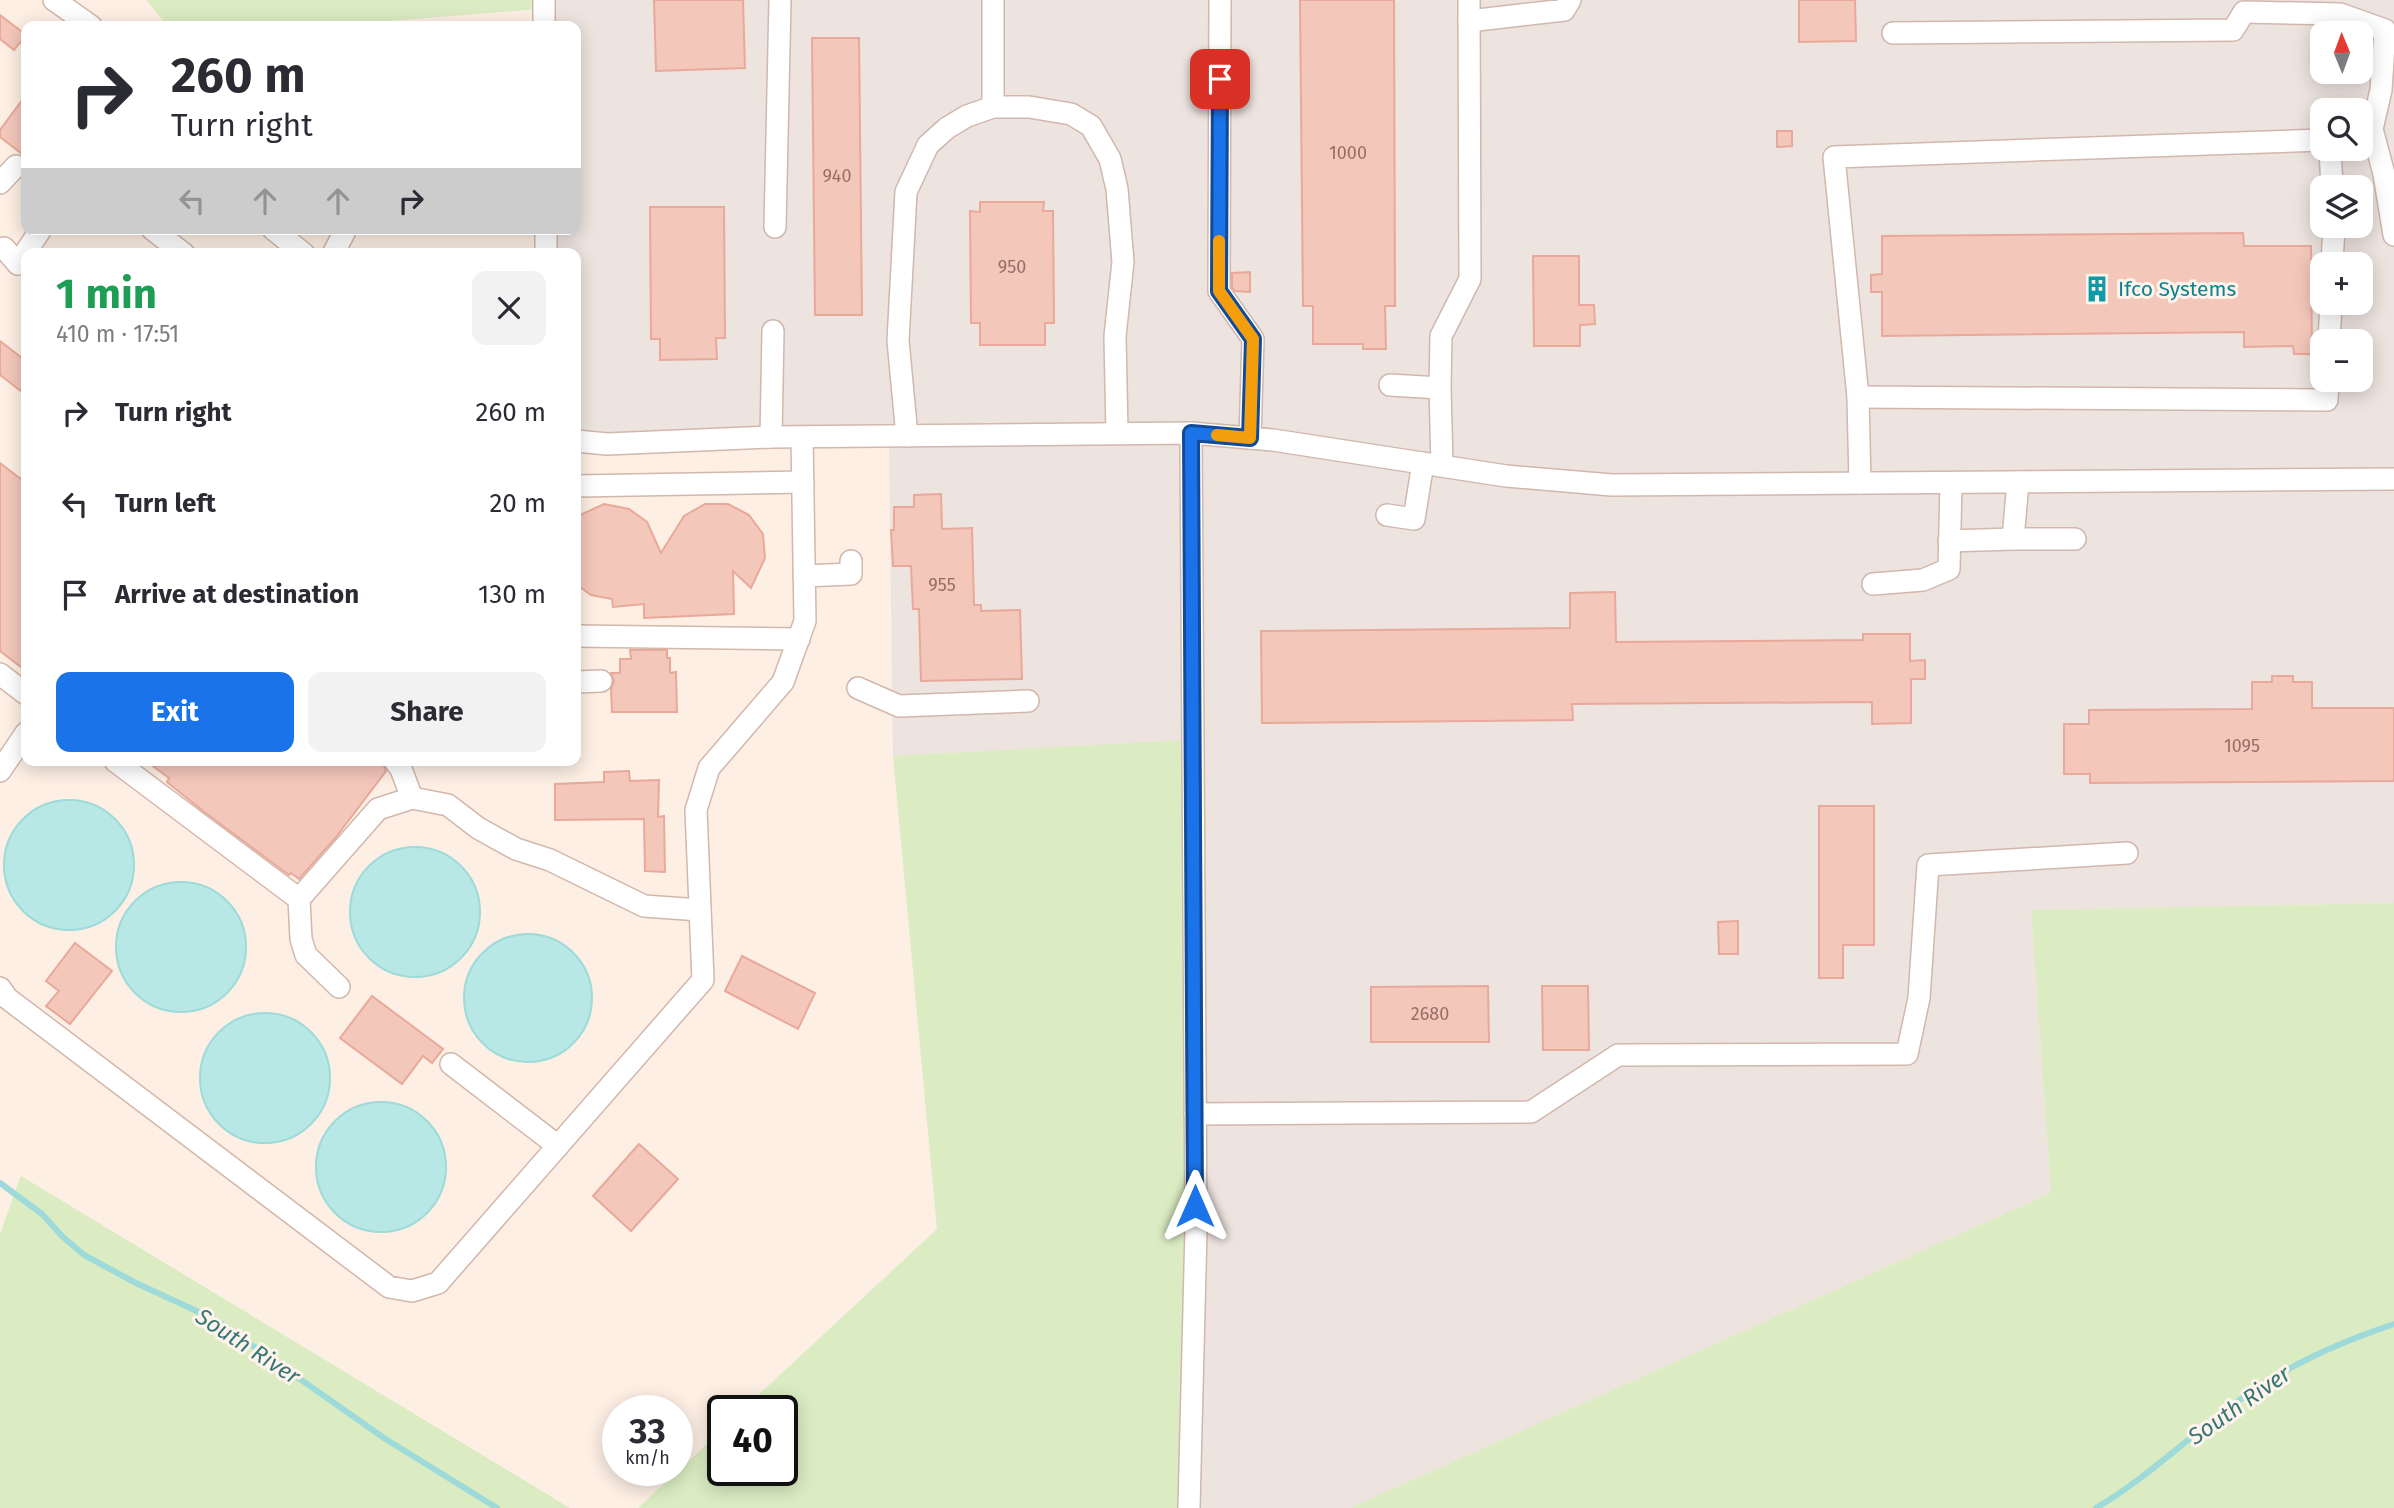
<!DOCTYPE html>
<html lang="en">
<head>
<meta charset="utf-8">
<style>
	body { margin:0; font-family:"Fira Sans",sans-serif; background:#f2f2f3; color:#2b2b33; height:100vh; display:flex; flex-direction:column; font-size:26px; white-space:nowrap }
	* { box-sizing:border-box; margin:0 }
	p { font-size:23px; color:#7c7c81 }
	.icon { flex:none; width:38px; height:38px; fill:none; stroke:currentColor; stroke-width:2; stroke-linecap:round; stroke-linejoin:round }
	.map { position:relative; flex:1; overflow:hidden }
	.details { position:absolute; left:21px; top:248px; width:560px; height:518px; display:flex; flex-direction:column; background:#fff; border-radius:14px; box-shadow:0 4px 18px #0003 }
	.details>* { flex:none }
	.top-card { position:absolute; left:21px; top:21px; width:560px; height:214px; border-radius:14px; box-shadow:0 4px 18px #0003; background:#fff; color:#2b2b33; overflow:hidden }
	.needle { width:46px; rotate:359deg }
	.controls { position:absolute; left:2310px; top:21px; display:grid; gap:14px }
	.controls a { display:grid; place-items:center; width:63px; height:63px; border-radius:14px; background:#fff; box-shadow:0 4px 18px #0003; font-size:35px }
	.speed { position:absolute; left:602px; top:1395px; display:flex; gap:14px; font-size:35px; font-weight:700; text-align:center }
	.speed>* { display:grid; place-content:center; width:91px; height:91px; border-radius:50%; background:#fff; box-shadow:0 4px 18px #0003; line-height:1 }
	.speed small { font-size:18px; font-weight:400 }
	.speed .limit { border:4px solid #111; border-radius:10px; background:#fff; color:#111 }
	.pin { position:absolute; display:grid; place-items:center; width:60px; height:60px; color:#fff; margin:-30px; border-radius:14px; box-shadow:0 4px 10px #0006 }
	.me { position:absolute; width:77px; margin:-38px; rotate:0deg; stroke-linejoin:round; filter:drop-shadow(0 0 5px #0008) }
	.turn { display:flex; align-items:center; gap:24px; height:147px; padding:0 35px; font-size:32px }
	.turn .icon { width:91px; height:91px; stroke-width:2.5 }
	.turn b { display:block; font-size:49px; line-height:60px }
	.lanes { display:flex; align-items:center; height:66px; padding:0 35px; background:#0003; justify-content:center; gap:35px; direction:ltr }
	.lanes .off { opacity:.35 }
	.round { display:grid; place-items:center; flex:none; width:74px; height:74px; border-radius:14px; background:#f2f2f3 }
	.summary { display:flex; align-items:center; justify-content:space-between; height:119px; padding:0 35px }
	h1 { font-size:42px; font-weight:700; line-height:52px; color:#1e9e55 }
	.button { display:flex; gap:14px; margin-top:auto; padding:14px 35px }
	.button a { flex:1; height:80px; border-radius:14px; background:#1a73e8; color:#fff; font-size:28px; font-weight:700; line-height:80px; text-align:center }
	.button a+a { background:#f2f2f3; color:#2b2b33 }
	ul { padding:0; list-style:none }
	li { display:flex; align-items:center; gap:21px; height:91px; padding:0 35px }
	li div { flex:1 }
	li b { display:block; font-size:26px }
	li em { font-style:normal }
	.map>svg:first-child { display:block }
	.industrial { fill:#ede3df; fill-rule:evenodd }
	.green { fill:#dbecc2 }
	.water { fill:#b8e8e6; stroke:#9ddad9; stroke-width:2 }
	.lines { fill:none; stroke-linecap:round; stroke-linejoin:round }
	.stream { stroke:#9ddad9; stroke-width:6 }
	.building { fill:#f4c7bb; stroke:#e8a99a; stroke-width:2 }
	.minor-casing { stroke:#d2b7ac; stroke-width:24 }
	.minor { stroke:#fff; stroke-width:21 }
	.route-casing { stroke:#114b97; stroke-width:18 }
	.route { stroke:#1a73e8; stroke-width:12 }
	.slow { stroke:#f59e0b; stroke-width:12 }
	.labels { text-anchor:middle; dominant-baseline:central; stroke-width:6; stroke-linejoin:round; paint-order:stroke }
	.number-label { font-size:18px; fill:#976e65 }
	.culture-label { font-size:21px; fill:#0d838f; stroke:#fff4ec; text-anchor:start }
	.water-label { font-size:23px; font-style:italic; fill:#387675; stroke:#fff4ec }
</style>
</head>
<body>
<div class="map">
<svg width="2394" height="1508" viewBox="0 0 2394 1508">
	<rect width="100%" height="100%" fill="#fdefe4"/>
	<path class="industrial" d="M539 0H2394V903L2031 910 2051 1193 1350 1508H1188L1202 740 893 756 889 444 576 449V254H544V229H576V26H539ZM2322 33H2361V72H2322ZM2322 110H2361V149H2322ZM2322 187H2361V226H2322ZM2322 264H2361V303H2322ZM2322 341H2361V380H2322Z"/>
	<g class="green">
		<path d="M146 0H539V9L327 26H168Z"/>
		<path d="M1203 739 1188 1508H638L723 1429V1470H782V1410H742L937 1229 893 756Z"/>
		<path d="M2394 903V1508H1350L2051 1193 2031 910Z"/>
		<path d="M21 1175V1176L570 1508H0V1234Z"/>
	</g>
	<g class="water">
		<circle cx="69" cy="865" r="65"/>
		<circle cx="415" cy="912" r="65"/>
		<circle cx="181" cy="947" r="65"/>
		<circle cx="528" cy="998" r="64"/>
		<circle cx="265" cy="1078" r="65"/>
		<circle cx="381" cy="1167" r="65"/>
	</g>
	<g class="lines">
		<g class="stream">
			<path d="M0 1183 42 1214 62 1236 84 1255 136 1283 216 1320 384 1438 497 1508"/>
			<path d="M2096 1508C2157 1472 2207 1418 2268 1381 2308 1356 2349 1339 2394 1324"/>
		</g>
	</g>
	<g class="building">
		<path d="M654 0H743L745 68 656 71Z"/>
		<path d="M1300 0H1394L1395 306H1385L1386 349H1363V344H1313V306H1303Z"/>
		<path d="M1799 0H1855L1856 41 1799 42Z"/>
		<path d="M0 15 26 35 14 50 0 39Z"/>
		<path d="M812 38H859L862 315H815Z"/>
		<path d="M26 95V157L0 137V130Z"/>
		<path d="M1777 131H1792V146L1777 147Z"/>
		<path d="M980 202H1044L1043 211H1053L1054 323H1045V345H980V323H971L970 211 980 212Z"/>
		<path d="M650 207H724L725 338H716L717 359 660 360V339H651Z"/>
		<path d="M2243 233 2244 246H2311L2312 354H2294L2293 346 2244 347V332L1882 336V292H1871V275L1882 274V236Z"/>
		<path d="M1533 256H1579V305H1594L1595 324 1580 325V346H1534Z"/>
		<path d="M1250 272V292L1235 291 1232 287V273Z"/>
		<path d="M0 341 26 361V395L0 375Z"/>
		<path d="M0 463 26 483V671L0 651Z"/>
		<path d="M941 494 942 529 972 528 974 605H981V611L1020 610 1022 679 921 681 919 609H913L911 566H893L891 530H894V507H914V495Z"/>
		<path d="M604 504 629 509 647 522 661 553 684 516 705 504H728L749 515 763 534 765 558 751 588 733 571 734 614 644 618V604L613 607 612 599 591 595 576 584V521L580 515Z"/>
		<path d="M1615 592 1616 642 1863 640V634H1910V661L1925 660V679H1911V723L1872 724V702L1572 704 1573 720 1262 723 1261 631 1570 628V593Z"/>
		<path d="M630 650H667V658H670V673L676 672 677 712H612L611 689 614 681 611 673H620V659H631Z"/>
		<path d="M2272 676H2293V682H2312V708H2394V781L2090 783V774H2064V724H2089V710L2252 709V682H2272Z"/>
		<path d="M146 761H382L386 771 336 837 299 879 291 873 289 875 203 811 167 782 169 778Z"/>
		<path d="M629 771 630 781 659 780 658 817 664 816 665 872 645 871 644 819 555 820V784L604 782V772Z"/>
		<path d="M1819 806H1874V945H1843V978H1819Z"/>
		<path d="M1738 921V954H1719L1718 922Z"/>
		<path d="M75 943 112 971 70 1024 46 1006 59 991 46 981Z"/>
		<path d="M742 956 815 993 798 1029 725 991Z"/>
		<path d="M1488 986 1489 1042H1371V987Z"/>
		<path d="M1542 986H1588L1589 1050H1543Z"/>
		<path d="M372 996 443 1049 432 1063 423 1056 402 1084 340 1038Z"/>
		<path d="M639 1144 678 1179 631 1231 593 1196Z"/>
	</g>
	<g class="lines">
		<g class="minor-casing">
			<g id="minor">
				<path d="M54 0 91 26"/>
				<path d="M544 0V26"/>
				<path d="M993 0V107"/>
				<path d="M1220 0 1219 291 1253 339 1250 438"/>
				<path d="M1469 21 1564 10 1570 0"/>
				<path d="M1893 33 2233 30 2244 12 2340 14 2385 30 2381 90 2372 129 2361 132"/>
				<path d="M2372 129 2384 174 2394 235"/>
				<path d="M2330 149 2332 187"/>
				<path d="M0 183 16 166"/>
				<path d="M775 227 780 0"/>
				<path d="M152 229 184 254"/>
				<path d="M273 229 304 254"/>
				<path d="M546 229V254"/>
				<path d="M4 248 18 264 41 229"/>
				<path d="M333 254 346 229"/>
				<path d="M2332 264 2334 226"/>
				<path d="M2329 341 2331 303"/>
				<path d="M1390 385 1440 388 1442 466"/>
				<path d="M1440 388 1441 336 1470 279 1469 0"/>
				<path d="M1858 397 2327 400 2328 380"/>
				<path d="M907 436 898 341 906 192 928 145 947 128 967 116 993 107H1029L1071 114 1091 126 1110 159 1117 189 1123 262 1115 336 1117 433"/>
				<path d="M771 437 773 331"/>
				<path d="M576 441 607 444 771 437 1191 433 1273 440 1506 476 1612 485 2394 479"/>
				<path d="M2018 482 2013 539H2075"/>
				<path d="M1860 483 1858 397 1834 157 2322 140"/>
				<path d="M576 486 803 482"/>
				<path d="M1387 515 1414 519 1423 463"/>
				<path d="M1949 541 2013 539"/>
				<path d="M804 576 851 574V561"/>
				<path d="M1873 584 1923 580 1949 569 1951 483"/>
				<path d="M576 636 799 639"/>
				<path d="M0 674 26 694"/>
				<path d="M576 682 601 681"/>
				<path d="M858 688 899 706 1028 701"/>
				<path d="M115 761 299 899"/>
				<path d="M395 761 401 769 412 798"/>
				<path d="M0 771 26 733"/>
				<path d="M339 987 306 955 301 939 299 899 378 809 412 798 448 805 478 828 516 849 550 860 644 906 700 910"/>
				<path d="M0 988 7 998 389 1287 412 1291 438 1283 703 980 696 810 709 768 783 682 805 621 802 437"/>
				<path d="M451 1064 558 1146"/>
				<path d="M1195 1114 1531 1112 1618 1055 1907 1054 1919 998 1928 865 2127 853"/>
				<path d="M1189 1508 1196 1229 1191 433"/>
			</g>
		</g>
		<use href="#minor" class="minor"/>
	</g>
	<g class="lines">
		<g class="route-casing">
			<path id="route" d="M1195 1206 1191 433 1250 438 1253 339 1219 291 1220 79"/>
		</g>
		<use href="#route" class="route"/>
		<path class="slow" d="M1217 435 1250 438 1253 339 1219 291V241"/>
	</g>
	<defs>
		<g id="building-bare" transform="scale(2.1)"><path d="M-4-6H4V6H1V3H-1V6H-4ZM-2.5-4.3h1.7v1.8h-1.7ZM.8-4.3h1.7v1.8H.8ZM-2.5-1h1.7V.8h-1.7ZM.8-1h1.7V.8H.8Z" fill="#0f9aa8" stroke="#fff4ec" stroke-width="2.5" paint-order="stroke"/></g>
	</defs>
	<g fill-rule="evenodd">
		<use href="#building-bare" x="2097" y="289"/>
	</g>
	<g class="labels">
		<g class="number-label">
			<text x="1348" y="153">1000</text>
			<text x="837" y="176">940</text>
			<text x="1012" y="267">950</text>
			<text x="942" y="585">955</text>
			<text x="2242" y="746">1095</text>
			<text x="1430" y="1014">2680</text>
		</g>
		<g class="culture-label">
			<text x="2118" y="289">Ifco Systems</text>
		</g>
		<g class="water-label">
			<text transform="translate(248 1346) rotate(33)">South River</text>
			<text transform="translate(2239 1405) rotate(-35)">South River</text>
		</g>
	</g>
</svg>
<div class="controls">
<a><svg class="needle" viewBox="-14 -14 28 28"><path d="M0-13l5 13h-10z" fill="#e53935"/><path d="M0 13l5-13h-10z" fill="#7c7c81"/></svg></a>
<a><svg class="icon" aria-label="search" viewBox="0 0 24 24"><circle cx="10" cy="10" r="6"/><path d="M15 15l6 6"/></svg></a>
<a><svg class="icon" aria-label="layers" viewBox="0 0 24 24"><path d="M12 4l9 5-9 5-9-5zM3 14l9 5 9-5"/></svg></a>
<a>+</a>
<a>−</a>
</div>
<div class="speed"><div>33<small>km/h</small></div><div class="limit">40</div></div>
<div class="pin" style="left:1220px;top:79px;background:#d93025"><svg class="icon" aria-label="arrive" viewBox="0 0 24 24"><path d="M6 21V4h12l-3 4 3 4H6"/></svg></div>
<svg class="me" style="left:1195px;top:1206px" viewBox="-20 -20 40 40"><path d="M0-17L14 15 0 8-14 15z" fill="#1a73e8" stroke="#fff" stroke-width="4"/></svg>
<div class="top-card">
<div class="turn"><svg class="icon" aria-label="right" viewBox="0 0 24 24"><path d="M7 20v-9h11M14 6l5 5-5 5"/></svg><div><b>260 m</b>Turn right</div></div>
<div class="lanes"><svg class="icon off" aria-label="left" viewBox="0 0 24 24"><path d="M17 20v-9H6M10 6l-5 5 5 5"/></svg><svg class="icon off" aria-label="ahead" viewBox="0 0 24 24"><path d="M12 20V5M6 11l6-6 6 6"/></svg><svg class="icon off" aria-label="ahead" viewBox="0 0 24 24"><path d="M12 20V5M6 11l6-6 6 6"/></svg><svg class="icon" aria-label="right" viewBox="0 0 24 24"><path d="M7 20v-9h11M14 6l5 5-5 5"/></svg></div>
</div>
<section class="details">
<div class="summary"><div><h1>1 min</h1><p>410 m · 17:51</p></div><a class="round"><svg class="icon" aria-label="close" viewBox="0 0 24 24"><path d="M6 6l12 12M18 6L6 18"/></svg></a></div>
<ul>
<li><svg class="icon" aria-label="right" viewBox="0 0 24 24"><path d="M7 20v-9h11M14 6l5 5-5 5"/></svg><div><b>Turn right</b></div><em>260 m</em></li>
<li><svg class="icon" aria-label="left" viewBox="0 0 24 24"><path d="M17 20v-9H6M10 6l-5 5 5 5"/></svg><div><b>Turn left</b></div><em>20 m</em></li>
<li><svg class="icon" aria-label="arrive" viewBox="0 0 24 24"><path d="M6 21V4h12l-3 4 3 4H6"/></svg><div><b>Arrive at destination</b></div><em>130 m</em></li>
</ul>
<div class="button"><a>Exit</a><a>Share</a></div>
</section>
</div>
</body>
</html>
